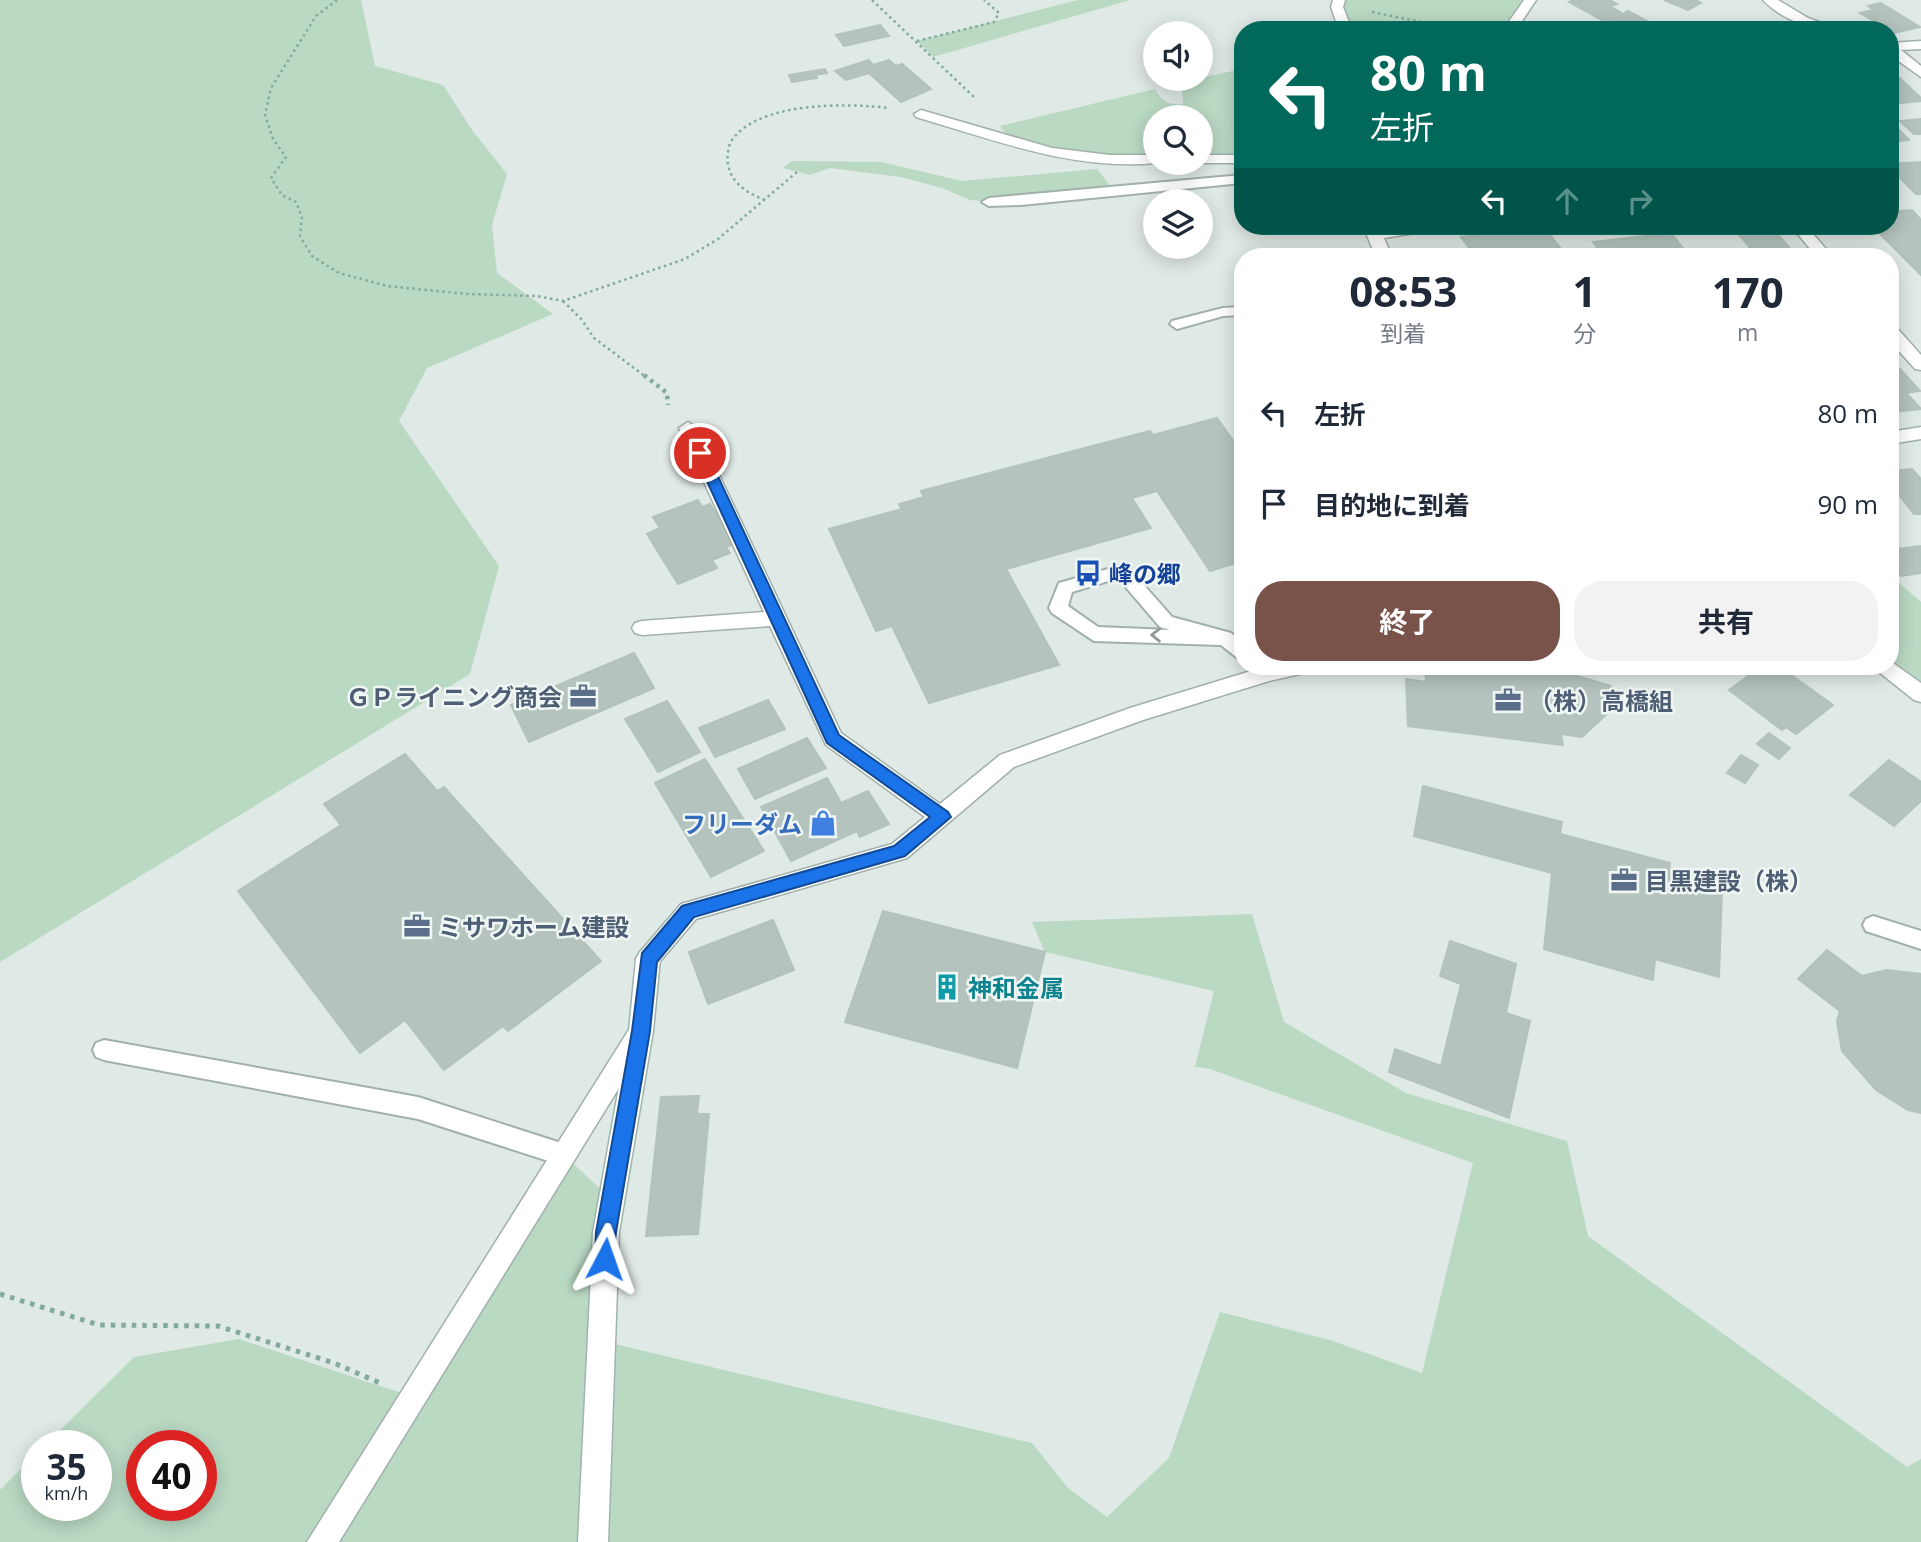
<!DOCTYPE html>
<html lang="ja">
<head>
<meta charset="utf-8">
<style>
	body { margin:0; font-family:"Open Sans","Noto Sans JP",sans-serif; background:#f2f2f3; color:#1f2937; height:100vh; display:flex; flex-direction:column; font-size:26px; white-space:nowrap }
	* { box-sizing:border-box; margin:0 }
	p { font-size:23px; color:#747a83 }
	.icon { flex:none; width:38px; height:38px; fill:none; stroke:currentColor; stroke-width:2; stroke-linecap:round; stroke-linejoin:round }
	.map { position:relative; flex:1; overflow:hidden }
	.drawer { position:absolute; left:1234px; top:248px; width:665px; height:427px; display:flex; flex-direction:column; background:#fff; border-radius:28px; box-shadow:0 4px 18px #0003 }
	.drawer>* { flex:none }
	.banner { position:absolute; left:1234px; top:21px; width:665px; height:214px; border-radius:28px; box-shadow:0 4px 18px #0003; background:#00695c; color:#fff; overflow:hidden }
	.tools { position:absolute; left:1143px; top:21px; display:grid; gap:14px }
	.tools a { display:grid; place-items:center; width:70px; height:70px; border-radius:50%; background:#fff; box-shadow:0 4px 18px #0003; font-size:35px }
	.speed { position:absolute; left:21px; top:1430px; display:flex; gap:14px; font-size:35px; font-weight:700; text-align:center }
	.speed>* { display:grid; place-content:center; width:91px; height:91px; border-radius:50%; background:#fff; box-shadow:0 4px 18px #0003; line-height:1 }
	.speed small { font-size:18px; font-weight:400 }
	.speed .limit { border:10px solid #d22; background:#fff; color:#111 }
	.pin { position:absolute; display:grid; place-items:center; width:60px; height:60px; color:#fff; margin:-30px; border:4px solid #fff; border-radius:50%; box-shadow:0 2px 7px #0007 }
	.me { position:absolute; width:77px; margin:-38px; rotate:4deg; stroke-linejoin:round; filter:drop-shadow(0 0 5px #0008) }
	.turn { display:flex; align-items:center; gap:24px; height:147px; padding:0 21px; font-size:32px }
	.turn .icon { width:91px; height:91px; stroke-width:2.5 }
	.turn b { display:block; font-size:49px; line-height:60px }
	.lanes { display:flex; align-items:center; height:66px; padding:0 21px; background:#0003; justify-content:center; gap:35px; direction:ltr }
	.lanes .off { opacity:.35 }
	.eta { display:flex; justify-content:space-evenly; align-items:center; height:119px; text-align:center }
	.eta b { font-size:42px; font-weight:700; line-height:49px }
	.button { display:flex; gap:14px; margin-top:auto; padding:14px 21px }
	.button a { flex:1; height:80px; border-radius:28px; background:#795249; color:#fff; font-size:28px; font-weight:700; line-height:80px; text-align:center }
	.button a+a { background:#f2f2f3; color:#1f2937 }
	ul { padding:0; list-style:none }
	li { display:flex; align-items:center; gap:21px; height:91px; padding:0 21px }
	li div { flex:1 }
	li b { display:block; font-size:26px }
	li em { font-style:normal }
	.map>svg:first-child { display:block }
	.green { fill:#b9d9c3; fill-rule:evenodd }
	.building { fill:#b5c3be; stroke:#b2c2bc; stroke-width:2 }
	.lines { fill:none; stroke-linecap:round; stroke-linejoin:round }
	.lane-casing { stroke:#a2b0ac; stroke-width:4 }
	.street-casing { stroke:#a2b0ac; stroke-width:3 }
	.secondary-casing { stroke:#9fb4ad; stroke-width:3 }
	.path-far2 { stroke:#82aa9f; stroke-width:2.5; stroke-dasharray:2.5 3.5; stroke-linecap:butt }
	.path-far1 { stroke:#82aa9f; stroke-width:4.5; stroke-dasharray:3.5 4.5; stroke-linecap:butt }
	.path { stroke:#82aa9f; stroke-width:5; stroke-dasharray:4.5 6; stroke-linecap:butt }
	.lane { fill:#fff; fill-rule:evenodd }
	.street { fill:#fff; fill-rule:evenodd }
	.secondary { fill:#fff; fill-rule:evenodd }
	.oneway { stroke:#909b98 }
	.route { fill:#1a73e8; stroke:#114b97; stroke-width:2 }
	.labels { text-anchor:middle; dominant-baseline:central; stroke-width:5; stroke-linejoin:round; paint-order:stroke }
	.transit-label { font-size:24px; font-weight:bold; fill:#164399; stroke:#eff6f3; text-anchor:start }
	.service-label { font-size:24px; font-weight:bold; fill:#4e5e75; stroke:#eff6f3; text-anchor:start }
	.shop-label { font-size:24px; font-weight:bold; fill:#366cbe; stroke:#eff6f3; text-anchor:end }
	.culture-label { font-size:24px; font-weight:bold; fill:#0d838f; stroke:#eff6f3; text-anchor:start }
</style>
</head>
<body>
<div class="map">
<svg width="1921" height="1542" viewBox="0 0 1921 1542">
	<rect width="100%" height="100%" fill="#dfe9e5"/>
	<g class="green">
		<path d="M0 0H361L375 66 443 85 472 130 507 174 492 225 497 273 553 314 427 368 399 421 499 566 470 674 0 962Z"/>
		<path d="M1078 0H1130L933 57 917 41Z"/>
		<path d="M1339 0H1530L1509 30H1346Z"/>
		<path d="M1242 69V159H1201L1200 117H1155V159H1110L1012 141 1000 126 1155 89C1162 102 1169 105 1183 104L1182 82Z"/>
		<path d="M792 161 881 162 962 181 1097 169 1115 192 989 202 970 200 945 189 901 177 830 168 810 175 783 168Z"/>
		<path d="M1890 575 1921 602V694L1886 667H1890Z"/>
		<path d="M1252 914 1284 1022 1406 1093 1567 1141 1588 1236 1907 1467 1921 1459V1542H0V1490L37 1453V1505H96V1446L45 1445 134 1357 239 1339 413 1397 564 1155 612 1200 602 1341 1032 1443 1068 1488 1107 1517 1169 1458 1220 1312 1330 1340 1422 1373 1473 1163 1210 1069 1195 1067 1214 991 1045 952 1032 922ZM142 1446H201V1505H142Z"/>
	</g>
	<g class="building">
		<path d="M1574 0H1610L1617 4 1610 6 1623 14 1628 11 1647 21 1620 30 1569 2Z"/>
		<path d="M1664 0H1695L1701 3 1688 10Z"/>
		<path d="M1881 3 1920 27 1890 34V30H1878L1870 25 1877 23 1860 13 1874 10 1868 6Z"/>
		<path d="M880 25 889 36 844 46 836 35Z"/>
		<path d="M869 60 873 65 889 60 896 66 902 64 931 89 901 102 869 73 846 80 835 71Z"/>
		<path d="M825 69 827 73 815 75 817 78 792 82 789 75Z"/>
		<path d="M1890 69 1921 98V101L1890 104Z"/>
		<path d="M1921 119V134H1914L1900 121Z"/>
		<path d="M1890 130H1899L1909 140 1890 142Z"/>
		<path d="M1921 162V194H1916L1890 168V164Z"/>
		<path d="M1912 210 1921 220V275L1876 230H1879L1875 226H1890V212Z"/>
		<path d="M1543 226 1562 250 1507 257H1476L1461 237Z"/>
		<path d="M1765 228 1769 232 1775 231 1793 252 1756 255 1736 231Z"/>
		<path d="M1671 233 1690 257H1604L1593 242Z"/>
		<path d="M1425 250 1429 256 1458 253 1461 257H1410L1407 252Z"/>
		<path d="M1900 369 1920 391 1906 393 1921 409 1895 412 1890 406V370Z"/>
		<path d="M1217 418 1242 453V561L1210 571 1157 491 1132 498 1151 528 1006 569 1059 665 929 703 892 626 876 631 829 529 902 509 899 504 924 497 921 491 1150 431 1153 435Z"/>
		<path d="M1912 469 1921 479V514H1914L1890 483 1895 481 1890 471Z"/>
		<path d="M698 500 702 507 710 504 737 543 726 547 730 553 712 560 717 568 678 584 647 534 660 528 653 517Z"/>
		<path d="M1921 546V573L1901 576 1890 561V550Z"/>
		<path d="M634 653 654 688 529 742 511 705Z"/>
		<path d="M1425 667H1567L1574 675 1611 686 1607 714 1582 737 1561 734 1563 745 1408 726 1406 679 1426 682Z"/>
		<path d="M1761 667H1780L1833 705 1796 734 1786 727 1782 730 1729 690Z"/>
		<path d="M768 700 785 729 715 757 699 728Z"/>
		<path d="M667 701 700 752 658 772 625 719Z"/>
		<path d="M1769 733 1790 748 1779 759 1757 744Z"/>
		<path d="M807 738 826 768 755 799 738 769Z"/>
		<path d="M405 754 437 791 444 787 601 961 508 1031 503 1026 444 1070 405 1020 360 1053 238 891 341 825 324 804Z"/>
		<path d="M1741 755 1758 765 1745 783 1727 773Z"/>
		<path d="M705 759 764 851 711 877 655 783Z"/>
		<path d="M1889 760 1921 782V801L1894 826 1850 795Z"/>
		<path d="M827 778 841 803 868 791 889 824 860 837 857 831 791 861 761 807Z"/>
		<path d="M1423 786 1562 822 1560 834 1670 863 1669 873 1722 887 1719 977 1655 959 1653 980 1544 949 1552 873 1414 836Z"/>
		<path d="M883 911 1045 952 1017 1068 845 1022Z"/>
		<path d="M773 920 794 970 708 1004 689 952Z"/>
		<path d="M1450 941 1516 964 1506 1013 1530 1021 1509 1118 1389 1072 1395 1049 1441 1066 1461 984 1440 976Z"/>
		<path d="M1827 950 1862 976 1887 970 1921 974V1113L1908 1110 1876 1090 1842 1051 1837 1021 1840 1011 1798 979Z"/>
		<path d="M699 1096 697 1114H709L698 1234 646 1236 661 1097Z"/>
	</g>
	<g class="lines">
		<g class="lane-casing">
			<g id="lane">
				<path d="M1242 175V183L1021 205 989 206 982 202 989 198Z"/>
				<path d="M1242 307V315L1223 316 1177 329 1170 324 1172 321 1223 308Z"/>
				<path d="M1122 565 1128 567 1172 617 1231 633 1242 642V659L1236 657 1221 645 1094 641 1052 613 1049 608 1059 583ZM1118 578 1160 627 1170 630 1098 627 1068 606 1072 592Z"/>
				<path d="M1873 916 1921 931V949L1866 931 1863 925 1866 919Z"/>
				<path d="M104 1040 418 1097 564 1144 572 1147 576 1155 572 1163 564 1166 418 1119 104 1060 96 1057 93 1050 96 1043Z"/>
			</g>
		</g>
		<g class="street-casing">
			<g id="street">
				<path d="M1333 0H1345L1343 7 1352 30H1339L1331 7Z"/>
				<path d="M1524 0H1536L1516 30H1503Z"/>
				<path d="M1763 0H1778L1808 18 1840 30C1812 30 1783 21 1763 0Z"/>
				<path d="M1921 41V49L1901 50 1921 66V77L1890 55V43Z"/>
				<path d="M921 110 1052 148 1110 155H1155L1157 163C1074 171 994 140 916 117L914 114Z"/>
				<path d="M1200 155H1242V163H1198H1200Z"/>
				<path d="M1363 226H1378L1380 230 1403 226H1435L1427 231 1384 238 1392 257H1376Z"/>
				<path d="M1791 226H1806L1833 257H1817Z"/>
				<path d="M1890 326 1896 327 1921 355V370L1915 369 1890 341Z"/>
				<path d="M688 422 697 428 841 733 940 804 1000 755 1130 708 1264 667H1312L1309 672 1269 681 1143 720 1014 767 907 858 696 919 656 966 648 969 640 966 636 959 640 952 681 904 892 844 925 817 826 745 770 626 642 635 635 633 632 628 635 623 642 621 764 612 679 428Z"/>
				<path d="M1921 427V439L1890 444V432Z"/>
				<path d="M1890 661 1921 683V702L1914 700 1879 672 1876 667H1890Z"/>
				<path d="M638 1025 646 1028 650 1036 646 1044 339 1542H307L630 1028Z"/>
			</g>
		</g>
		<g class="secondary-casing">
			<path id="secondary" d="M648 949 656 952 660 959 653 1031 619 1232 608 1542H578L593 1232 629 1031 636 959 640 952Z"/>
		</g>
		<g class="path-far2">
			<path d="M337 0 316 16 271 88 265 115 273 139 286 157 271 178 282 195 296 202 302 217 300 236 312 256 339 273 387 286 467 294 537 296 563 301 685 259 718 239 797 172"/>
			<path d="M872 0 975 98"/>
			<path d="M1372 12 1461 30"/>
			<path d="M917 41 994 22 999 13 984 0"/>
			<path d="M765 200C738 190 721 173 730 143 755 101 847 103 889 108"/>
			<path d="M563 301 582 320 594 338 646 377"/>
		</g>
		<path class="path-far1" d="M644 375 667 393 668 405"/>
		<path class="path" d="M0 1294 99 1325 218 1326 334 1363 380 1383"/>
		<use href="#lane" class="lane"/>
		<use href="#street" class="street"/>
		<use href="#secondary" class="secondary"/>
	</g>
	<defs><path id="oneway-chevron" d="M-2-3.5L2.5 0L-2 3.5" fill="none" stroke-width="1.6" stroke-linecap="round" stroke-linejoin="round" transform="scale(1.75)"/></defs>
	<use class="oneway" href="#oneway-chevron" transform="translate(1156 635) rotate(-179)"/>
	<path class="route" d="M700 449 707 453 839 735 948 812 951 817 905 856 694 917 657 962 650 1031 616 1232 612 1267 605 1269 598 1267 595 1259 596 1232 632 1031 642 953 682 906 894 846 930 817 827 743 694 453Z"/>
	<defs>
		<g id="bus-bare" transform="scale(2.1)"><path d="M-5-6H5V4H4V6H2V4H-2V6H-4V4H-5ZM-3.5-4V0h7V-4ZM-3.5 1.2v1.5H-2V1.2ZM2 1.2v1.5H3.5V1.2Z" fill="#1a4fb4" stroke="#eff6f3" stroke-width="2.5" paint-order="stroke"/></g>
		<g id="office-bare" transform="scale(2.1)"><path d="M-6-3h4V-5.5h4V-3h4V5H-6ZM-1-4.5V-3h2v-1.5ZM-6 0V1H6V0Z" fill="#5c6f8a" stroke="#eff6f3" stroke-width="2.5" paint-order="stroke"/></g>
		<g id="shop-bare" transform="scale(2.1)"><path d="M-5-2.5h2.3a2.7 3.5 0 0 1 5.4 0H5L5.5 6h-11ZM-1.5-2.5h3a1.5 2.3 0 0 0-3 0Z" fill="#3f7fe0" stroke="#eff6f3" stroke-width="2.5" paint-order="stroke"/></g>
		<g id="building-bare" transform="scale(2.1)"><path d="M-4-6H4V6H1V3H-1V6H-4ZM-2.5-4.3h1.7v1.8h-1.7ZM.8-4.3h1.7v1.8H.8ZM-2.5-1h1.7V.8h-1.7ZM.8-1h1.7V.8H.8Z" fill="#0f9aa8" stroke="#eff6f3" stroke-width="2.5" paint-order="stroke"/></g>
	</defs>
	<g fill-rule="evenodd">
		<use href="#bus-bare" x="1088" y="573"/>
		<use href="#office-bare" x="583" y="696"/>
		<use href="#office-bare" x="1508" y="700"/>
		<use href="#shop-bare" x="823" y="823"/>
		<use href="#office-bare" x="1624" y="880"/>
		<use href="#office-bare" x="417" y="926"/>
		<use href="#building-bare" x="947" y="987"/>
	</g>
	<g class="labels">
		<g class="transit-label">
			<text x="1109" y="573">峰の郷</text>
		</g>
		<g class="service-label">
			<text x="562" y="696" text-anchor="end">ＧＰライニング商会</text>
			<text x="1529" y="700">（株）高橋組</text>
			<text x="1645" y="880">目黒建設（株）</text>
			<text x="438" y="926">ミサワホーム建設</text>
		</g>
		<g class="shop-label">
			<text x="802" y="823">フリーダム</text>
		</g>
		<g class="culture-label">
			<text x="968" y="987">神和金属</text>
		</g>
	</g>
</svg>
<div class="tools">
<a><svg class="icon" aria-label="sound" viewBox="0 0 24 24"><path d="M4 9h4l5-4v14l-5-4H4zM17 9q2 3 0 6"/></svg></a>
<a><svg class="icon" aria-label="search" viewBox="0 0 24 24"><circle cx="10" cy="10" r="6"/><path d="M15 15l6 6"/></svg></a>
<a><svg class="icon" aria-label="layers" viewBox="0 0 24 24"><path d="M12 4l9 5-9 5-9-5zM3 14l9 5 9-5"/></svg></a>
</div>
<div class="speed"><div>35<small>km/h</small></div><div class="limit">40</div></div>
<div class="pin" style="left:700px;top:453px;background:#d93025"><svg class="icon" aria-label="arrive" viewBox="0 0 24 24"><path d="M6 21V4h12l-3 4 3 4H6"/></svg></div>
<svg class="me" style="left:605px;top:1259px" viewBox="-20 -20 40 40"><path d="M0-17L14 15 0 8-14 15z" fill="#1a73e8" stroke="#fff" stroke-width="4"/></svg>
<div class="banner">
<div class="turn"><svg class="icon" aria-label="left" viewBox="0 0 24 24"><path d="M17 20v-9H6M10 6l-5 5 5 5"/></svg><div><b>80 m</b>左折</div></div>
<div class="lanes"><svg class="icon" aria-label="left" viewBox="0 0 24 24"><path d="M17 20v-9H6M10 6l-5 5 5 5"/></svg><svg class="icon off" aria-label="ahead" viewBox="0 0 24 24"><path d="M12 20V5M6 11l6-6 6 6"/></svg><svg class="icon off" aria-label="right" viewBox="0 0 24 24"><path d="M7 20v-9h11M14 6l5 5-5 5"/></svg></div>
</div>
<section class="drawer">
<div class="eta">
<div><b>08:53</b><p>到着</p></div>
<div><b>1</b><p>分</p></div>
<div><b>170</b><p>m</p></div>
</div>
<ul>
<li><svg class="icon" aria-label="left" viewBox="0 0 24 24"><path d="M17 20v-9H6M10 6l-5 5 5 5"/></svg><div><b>左折</b></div><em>80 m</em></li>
<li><svg class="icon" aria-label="arrive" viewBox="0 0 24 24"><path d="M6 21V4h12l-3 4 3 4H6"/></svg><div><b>目的地に到着</b></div><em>90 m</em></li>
</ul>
<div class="button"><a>終了</a><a>共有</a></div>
</section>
</div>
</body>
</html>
